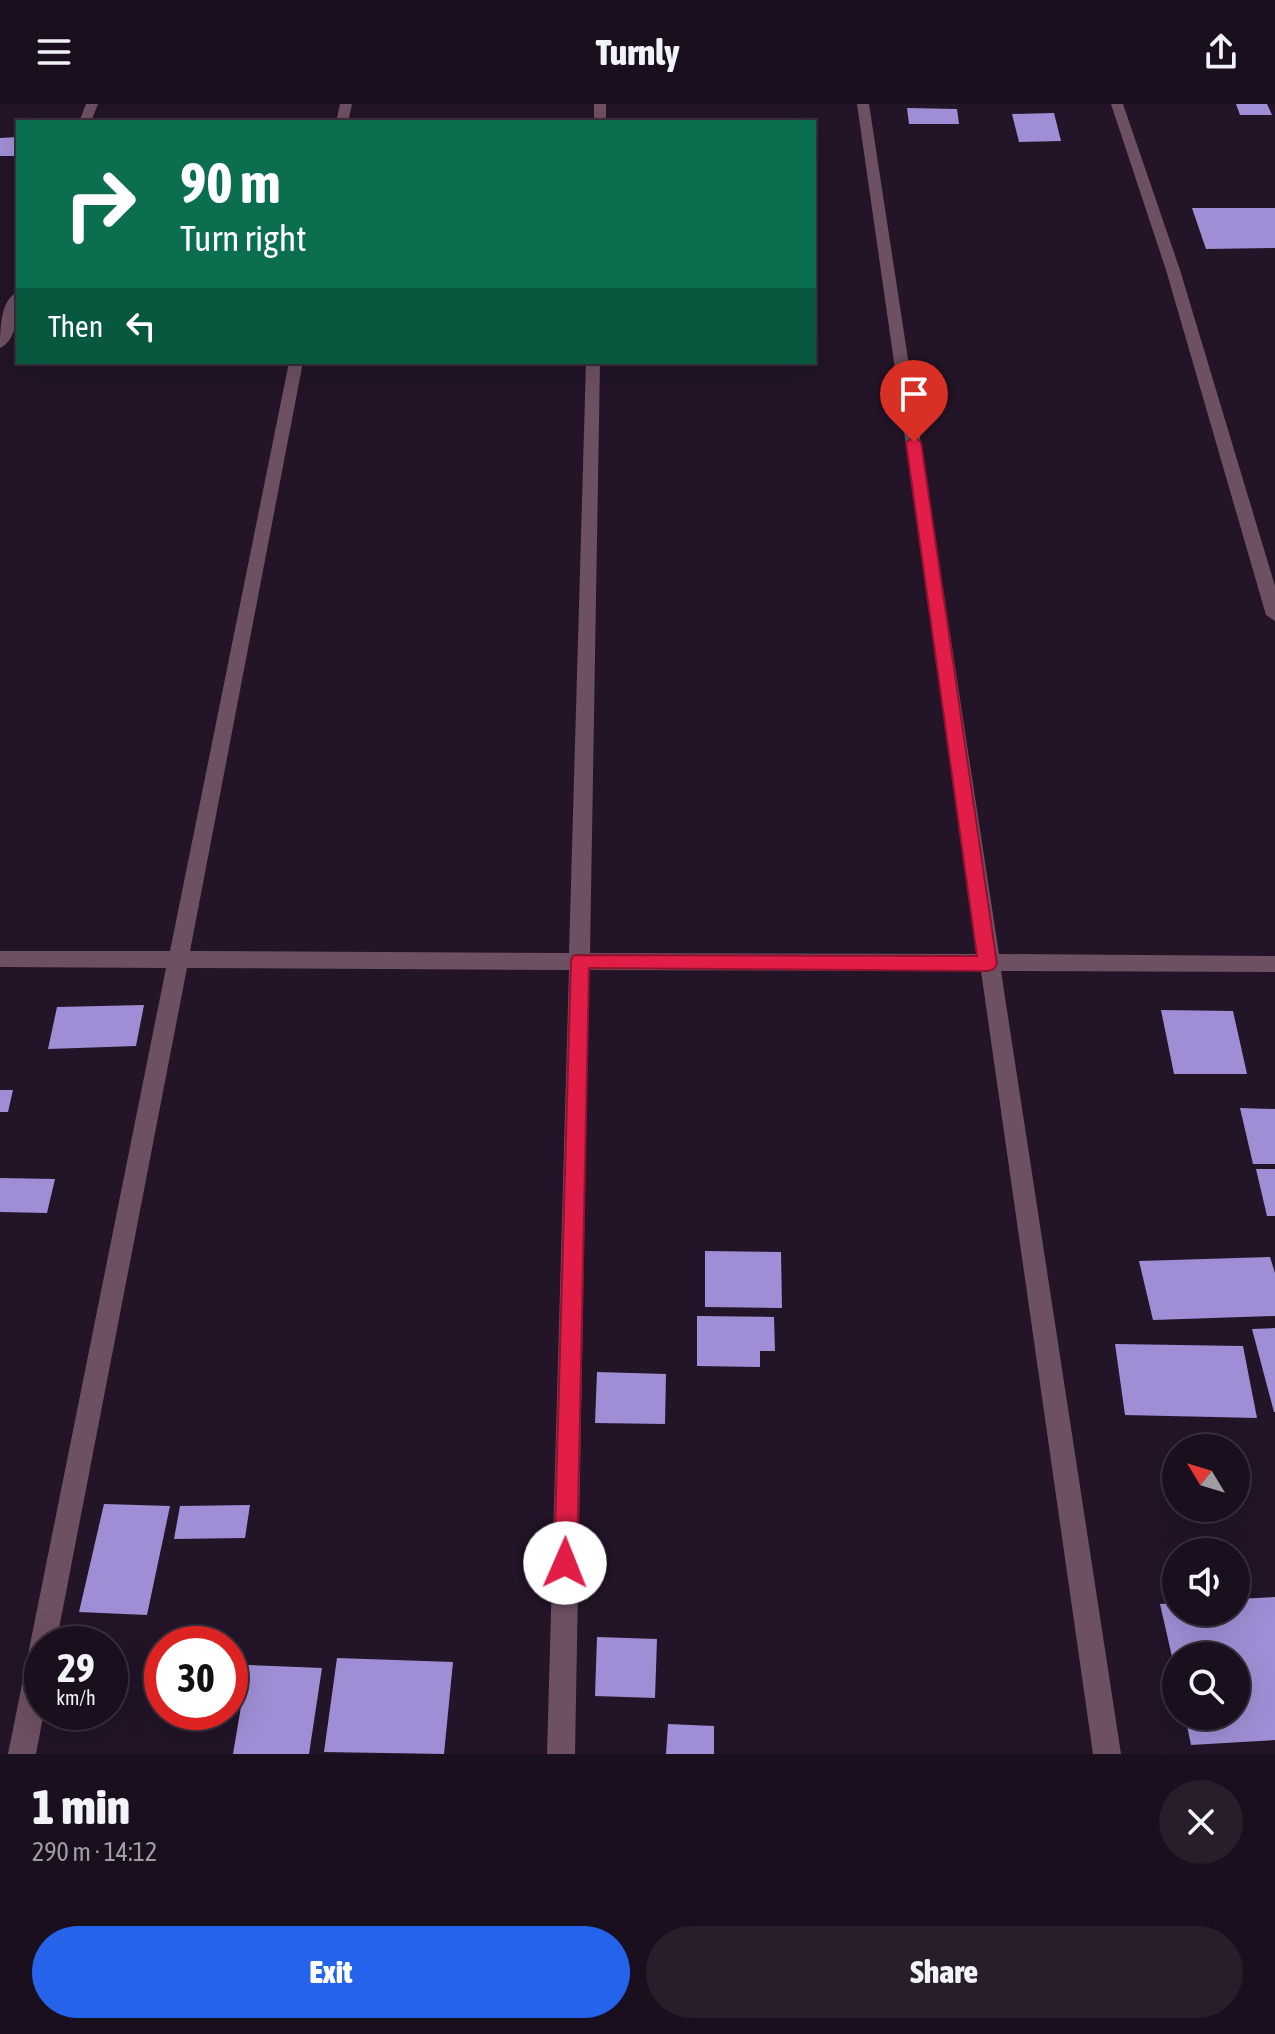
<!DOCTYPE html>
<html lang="en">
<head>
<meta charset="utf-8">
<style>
	body { margin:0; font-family:"Asap Condensed",sans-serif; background:#271d2b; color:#f1f3f6; height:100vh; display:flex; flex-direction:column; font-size:30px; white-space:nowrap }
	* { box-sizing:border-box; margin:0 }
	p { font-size:26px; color:#9f9ca4 }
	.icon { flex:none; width:44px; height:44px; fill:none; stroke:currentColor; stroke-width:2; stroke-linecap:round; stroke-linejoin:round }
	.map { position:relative; height:1650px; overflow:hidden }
	.panel { display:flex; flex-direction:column; background:#1a0f1e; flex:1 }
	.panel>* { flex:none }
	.top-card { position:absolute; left:16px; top:16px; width:800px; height:244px; border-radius:0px; box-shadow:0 8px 32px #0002,0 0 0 2px #382f3c; background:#0b6e4f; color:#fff; overflow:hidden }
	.needle { width:52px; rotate:308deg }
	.tools { position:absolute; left:1162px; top:1330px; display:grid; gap:16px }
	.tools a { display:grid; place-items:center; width:88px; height:88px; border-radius:50%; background:#1a0f1e; box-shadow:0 8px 32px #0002,0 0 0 2px #382f3c; font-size:40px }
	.speed { position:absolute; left:24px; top:1522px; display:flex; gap:16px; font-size:40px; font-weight:700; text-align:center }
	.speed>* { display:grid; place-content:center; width:104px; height:104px; border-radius:50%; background:#1a0f1e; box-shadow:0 8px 32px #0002,0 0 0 2px #382f3c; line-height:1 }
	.speed small { font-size:20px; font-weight:400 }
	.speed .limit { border:12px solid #d22; background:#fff; color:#111 }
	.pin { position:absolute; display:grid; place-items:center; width:68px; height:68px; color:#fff; margin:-82px -34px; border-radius:50% 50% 50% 0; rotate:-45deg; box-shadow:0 0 8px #0007 }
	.pin .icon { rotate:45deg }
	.me { position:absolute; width:88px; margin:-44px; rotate:1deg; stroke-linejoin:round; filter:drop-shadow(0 0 6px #0008) }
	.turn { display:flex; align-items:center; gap:28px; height:168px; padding:0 32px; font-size:36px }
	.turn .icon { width:104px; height:104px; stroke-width:2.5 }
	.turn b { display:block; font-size:56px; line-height:68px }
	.then { display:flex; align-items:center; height:76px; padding:0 32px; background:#0003; gap:16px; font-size:30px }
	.round { display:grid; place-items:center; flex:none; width:84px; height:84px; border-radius:42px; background:#271d2b }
	.head { display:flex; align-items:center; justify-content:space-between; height:136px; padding:0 32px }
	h1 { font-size:48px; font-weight:800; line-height:60px }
	.cta { display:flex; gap:16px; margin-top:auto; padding:16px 32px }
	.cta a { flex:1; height:92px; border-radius:48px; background:#2563eb; color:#fff; font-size:32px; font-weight:800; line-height:92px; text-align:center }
	.cta a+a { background:#271d2b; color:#f1f3f6 }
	header { display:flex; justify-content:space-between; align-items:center; height:104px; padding:0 32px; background:#1a0f1e; font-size:36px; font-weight:800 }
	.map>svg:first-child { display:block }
	.building { fill:#9f8ed5 }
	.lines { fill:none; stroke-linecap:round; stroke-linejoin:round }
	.minor { fill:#6d5062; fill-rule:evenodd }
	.route { fill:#e11d48; stroke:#92132f; stroke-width:2 }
</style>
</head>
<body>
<header><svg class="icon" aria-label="menu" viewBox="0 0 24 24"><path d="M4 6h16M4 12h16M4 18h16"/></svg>Turnly<svg class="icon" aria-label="share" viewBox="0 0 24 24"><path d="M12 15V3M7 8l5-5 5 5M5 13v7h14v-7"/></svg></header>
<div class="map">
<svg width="1275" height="1650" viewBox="0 0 1275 1650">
	<rect width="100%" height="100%" fill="#231428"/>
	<g class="building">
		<path d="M1236 0H1267L1272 11H1240Z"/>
		<path d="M907 4 957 5 959 20H909Z"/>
		<path d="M1054 9 1061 37 1019 38 1012 10Z"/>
		<path d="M18 33V52H0V34Z"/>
		<path d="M1192 104H1275V144L1206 145Z"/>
		<path d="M144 901 136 942 48 945 57 903Z"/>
		<path d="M1161 906 1233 907 1247 970H1174Z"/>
		<path d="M0 986H13L8 1008H0Z"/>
		<path d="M1240 1004 1275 1005V1060H1253Z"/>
		<path d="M1256 1065H1275V1112H1267Z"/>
		<path d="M0 1074 55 1075 47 1109 0 1108Z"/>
		<path d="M705 1147 781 1148 782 1204 705 1203Z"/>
		<path d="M1270 1153 1275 1169V1212L1153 1216 1139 1157Z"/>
		<path d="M697 1212 774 1213 775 1247H760V1263L697 1262Z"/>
		<path d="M1275 1224V1308H1274L1252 1225Z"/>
		<path d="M1115 1240 1243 1242 1257 1314 1125 1311Z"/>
		<path d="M597 1268 666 1270 665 1320 595 1319Z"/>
		<path d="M104 1400 170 1402 147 1511 79 1508Z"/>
		<path d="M250 1401 245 1434 174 1435 180 1402Z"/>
		<path d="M1275 1493V1636L1191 1641 1185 1612H1236V1552H1176L1175 1566 1160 1500 1176 1499V1508H1236V1495Z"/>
		<path d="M597 1533 657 1535 655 1594 595 1592Z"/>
		<path d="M337 1554 453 1558 444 1650 324 1648Z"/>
		<path d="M248 1561 322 1564 309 1650H233Z"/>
		<path d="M668 1620 714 1622V1650H666Z"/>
	</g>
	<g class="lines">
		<g class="minor">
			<path d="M86 0H98L91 18H79Z"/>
			<path d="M340 0H352L348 18H336Z"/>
			<rect x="594" y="0" width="12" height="18"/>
			<path d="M857 0H869L999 850 1275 852V868L1001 867 1121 1650H1093L981 867 589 866 575 1650H547L569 866 187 864 56 1540H42L44 1608 36 1650H8L166 864 0 863V847H170L289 258H303L190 847 569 849 586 258H600L590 849 979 850Z"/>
			<path d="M1111 0H1123L1180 166 1275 482V517L1266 511 1166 166Z"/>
			<path d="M18 188C18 205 18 236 0 244 0 226 0 195 18 188Z"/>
		</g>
	</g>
	<path class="route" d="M914 333 921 338 997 860 994 865 988 867 589 864 577 1459 574 1468 565 1471 557 1468 554 1459 571 856 574 851 977 852 906 338Z"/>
</svg>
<div class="tools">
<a><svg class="needle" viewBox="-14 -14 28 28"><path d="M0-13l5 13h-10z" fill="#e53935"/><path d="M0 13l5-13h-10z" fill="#9f9ca4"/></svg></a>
<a><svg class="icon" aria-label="sound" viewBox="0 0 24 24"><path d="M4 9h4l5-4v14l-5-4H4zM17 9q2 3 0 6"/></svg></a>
<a><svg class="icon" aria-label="search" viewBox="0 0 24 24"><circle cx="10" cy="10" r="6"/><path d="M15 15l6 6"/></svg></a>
</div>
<div class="speed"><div>29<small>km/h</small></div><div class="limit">30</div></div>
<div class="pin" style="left:914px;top:338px;background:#d93025"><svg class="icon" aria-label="arrive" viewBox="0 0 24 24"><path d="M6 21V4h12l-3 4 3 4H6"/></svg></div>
<svg class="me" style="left:565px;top:1459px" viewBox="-20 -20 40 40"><circle r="19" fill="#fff"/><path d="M0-13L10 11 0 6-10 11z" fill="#e11d48"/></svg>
<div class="top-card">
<div class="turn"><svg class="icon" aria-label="right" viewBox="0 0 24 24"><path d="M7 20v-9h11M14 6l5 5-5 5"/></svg><div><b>90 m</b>Turn right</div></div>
<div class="then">Then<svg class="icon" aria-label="left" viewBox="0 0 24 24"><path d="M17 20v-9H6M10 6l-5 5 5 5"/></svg></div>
</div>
</div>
<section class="panel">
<div class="head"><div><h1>1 min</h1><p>290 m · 14:12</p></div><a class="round"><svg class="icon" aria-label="close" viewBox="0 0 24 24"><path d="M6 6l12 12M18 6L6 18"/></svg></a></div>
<div class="cta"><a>Exit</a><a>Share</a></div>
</section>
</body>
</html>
